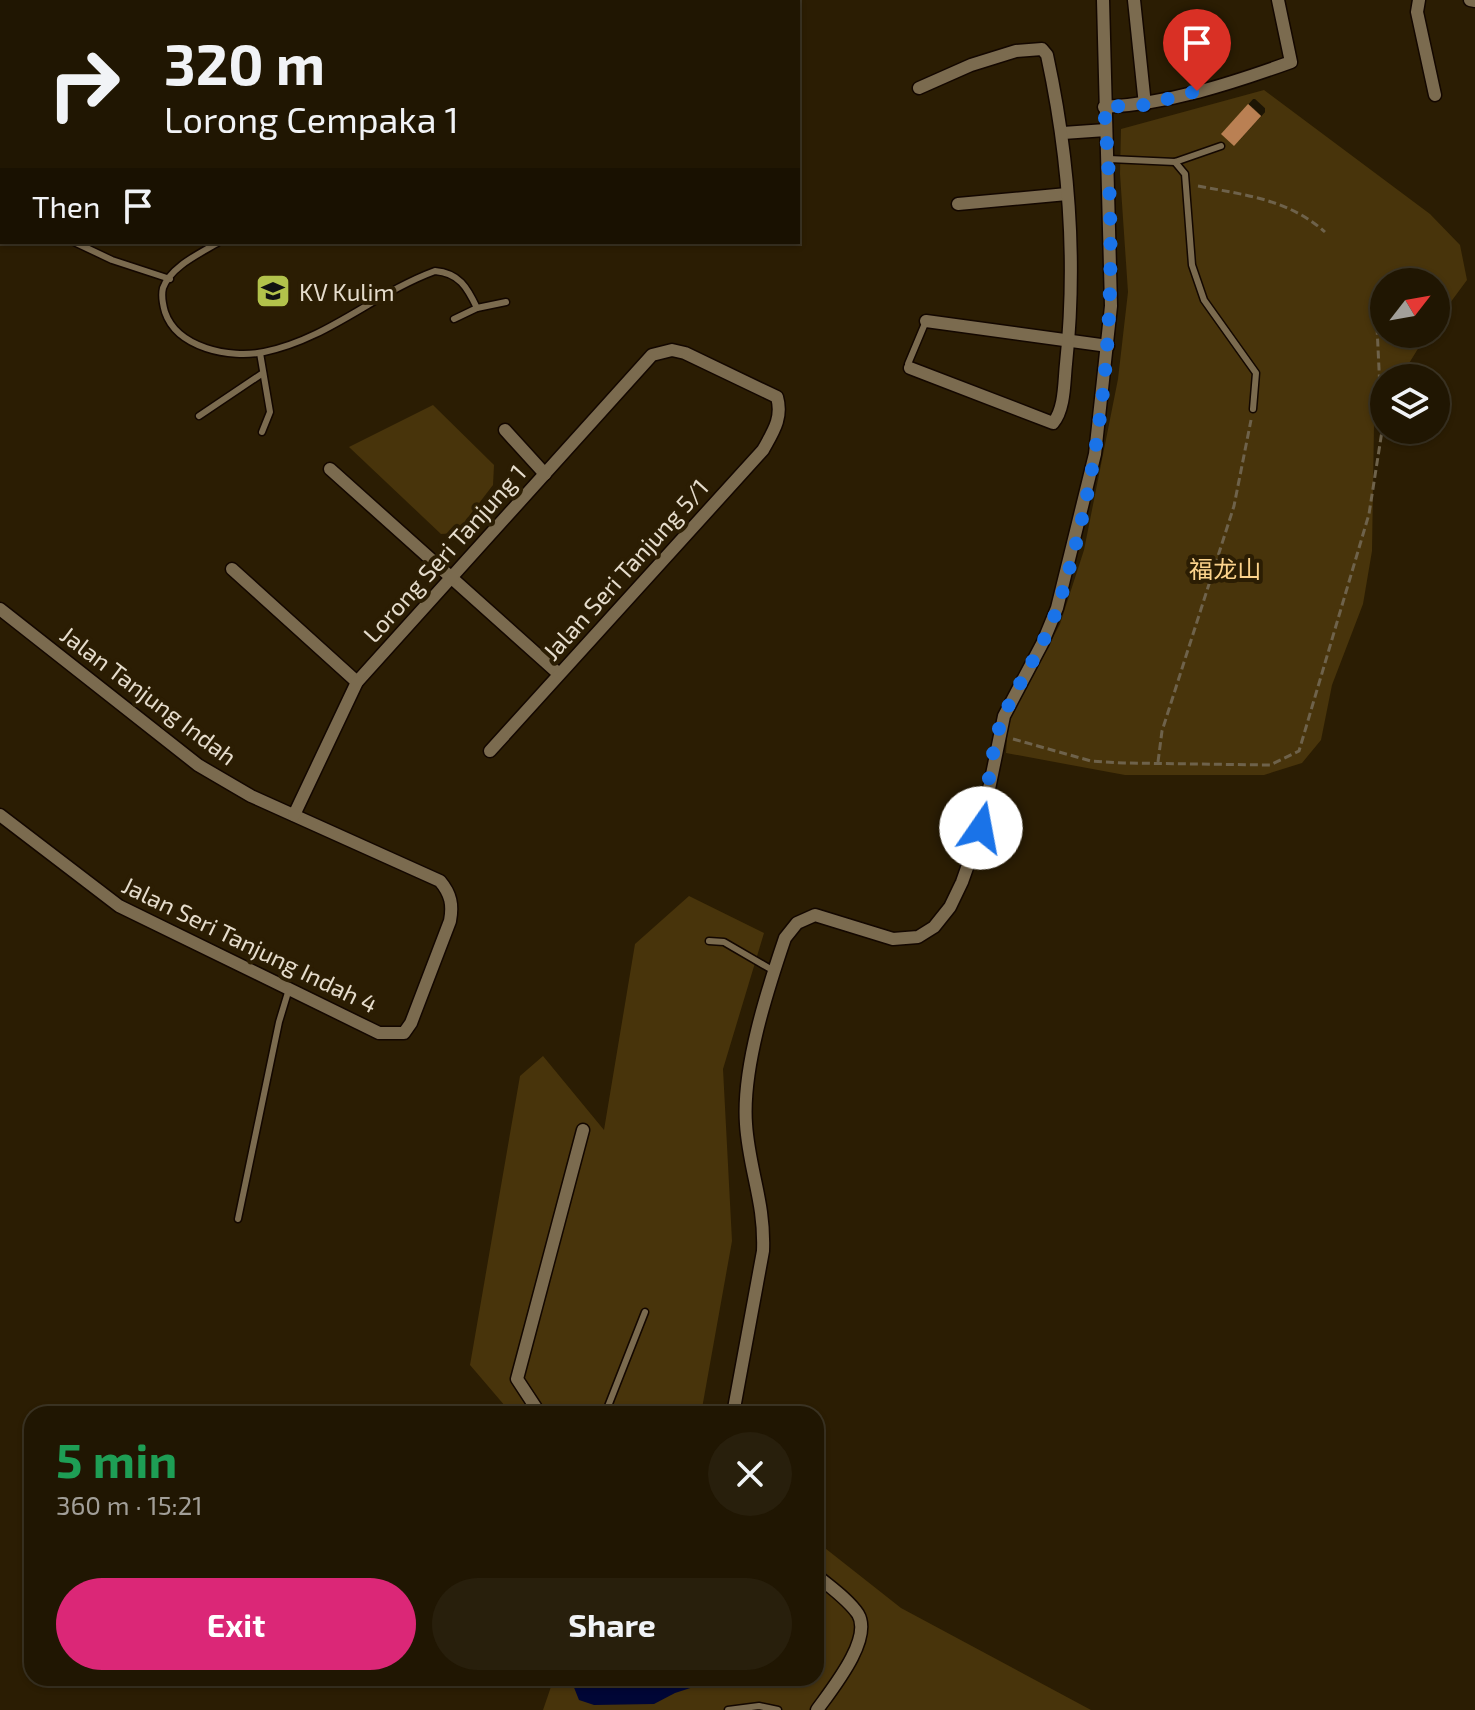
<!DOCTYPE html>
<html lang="en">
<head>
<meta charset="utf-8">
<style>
	body { margin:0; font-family:"Exo 2","Noto Sans SC",sans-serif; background:#281f0c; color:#f1f3f6; height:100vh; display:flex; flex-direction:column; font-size:30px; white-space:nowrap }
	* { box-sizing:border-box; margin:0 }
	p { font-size:26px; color:#a29f99 }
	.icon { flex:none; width:44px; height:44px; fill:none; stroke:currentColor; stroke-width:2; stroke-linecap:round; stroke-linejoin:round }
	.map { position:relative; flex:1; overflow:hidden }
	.details { position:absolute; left:24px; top:1406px; width:800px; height:280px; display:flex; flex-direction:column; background:#201602; border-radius:24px; box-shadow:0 2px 6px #0004,0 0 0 2px #3d3524 }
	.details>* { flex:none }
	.hud { position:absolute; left:0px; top:0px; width:800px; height:244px; box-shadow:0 2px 6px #0004,0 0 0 2px #3d3524; background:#201602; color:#f1f3f6; overflow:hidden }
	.needle { width:52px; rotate:59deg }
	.controls { position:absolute; left:1370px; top:268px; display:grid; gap:16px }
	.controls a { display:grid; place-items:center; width:80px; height:80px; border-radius:50%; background:#201602; box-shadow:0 2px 6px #0004,0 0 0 2px #3d3524; font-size:40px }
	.pin { position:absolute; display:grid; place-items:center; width:68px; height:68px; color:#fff; margin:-82px -34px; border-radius:50% 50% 50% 0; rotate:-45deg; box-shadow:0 0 8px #0007 }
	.pin .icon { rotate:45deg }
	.me { position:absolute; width:88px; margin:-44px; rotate:12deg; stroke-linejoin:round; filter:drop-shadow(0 0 6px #0008) }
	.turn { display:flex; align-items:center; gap:28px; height:168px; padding:0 32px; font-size:36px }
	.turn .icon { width:104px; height:104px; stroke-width:2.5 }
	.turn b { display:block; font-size:56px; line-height:68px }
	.then { display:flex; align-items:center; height:76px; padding:0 32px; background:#0003; gap:16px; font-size:30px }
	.round { display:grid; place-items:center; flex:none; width:84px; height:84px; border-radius:42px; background:#281f0c }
	.head { display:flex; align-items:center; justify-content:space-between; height:136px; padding:0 32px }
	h1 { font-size:48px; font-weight:700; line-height:60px; color:#1e9e55 }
	.button { display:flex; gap:16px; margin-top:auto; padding:16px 32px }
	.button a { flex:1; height:92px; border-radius:48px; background:#db2777; color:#fff; font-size:32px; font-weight:700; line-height:92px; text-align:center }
	.button a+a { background:#281f0c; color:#f1f3f6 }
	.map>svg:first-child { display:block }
	.green { fill:#48340b }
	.water { fill:#000636 }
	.building { fill:#ba8052; filter:url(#shadow) }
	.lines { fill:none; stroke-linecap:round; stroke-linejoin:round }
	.service-casing { stroke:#130700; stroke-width:9 }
	.minor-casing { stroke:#130700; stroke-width:15 }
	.path { stroke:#6e624b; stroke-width:3; stroke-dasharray:8 4; stroke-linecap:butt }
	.service { stroke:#7b6b4f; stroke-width:6 }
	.minor { stroke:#7b6b4f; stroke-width:12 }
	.route { stroke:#1a73e8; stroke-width:14; stroke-dasharray:0 25.2 }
	.labels { text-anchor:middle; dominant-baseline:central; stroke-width:8; stroke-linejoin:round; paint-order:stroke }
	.poi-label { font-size:24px; fill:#e5dccc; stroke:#2b1d03; text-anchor:start }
	.street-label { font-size:24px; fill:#e5dccc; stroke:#2b1d03 }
	.park-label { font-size:24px; fill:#fcd38c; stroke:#2b1d03 }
</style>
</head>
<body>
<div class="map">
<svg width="1475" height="1710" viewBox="0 0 1475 1710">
	<defs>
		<filter id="shadow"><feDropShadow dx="6" dy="-6" stdDeviation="0" flood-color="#0009"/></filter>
	</defs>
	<rect width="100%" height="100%" fill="#2b1d03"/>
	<g class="green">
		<path d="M158 0H431L154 2Z"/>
		<path d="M1264 90 1430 214 1460 245 1467 280 1436 322V282H1384V334H1427L1400 378H1384V407L1374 425 1372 551 1363 604 1332 685 1321 740 1302 763 1264 775H1125L1006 753 1008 723 1060 624 1084 550 1118 379 1128 292 1120 174 1121 129Z"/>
		<path d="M433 405 494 465 493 485 456 533 441 534 349 447Z"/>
		<path d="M689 896 764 933 723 1069 732 1241 701 1414H512L470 1365 520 1076 543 1056 604 1130 635 944Z"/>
		<path d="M816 1541 901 1608 1091 1710H543L554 1678H816Z"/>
	</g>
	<path class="water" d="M574 1678H775L715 1680 675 1693 654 1704 594 1705 579 1700 573 1685Z"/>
	<path class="building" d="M1248 104 1261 116 1234 146 1221 134Z"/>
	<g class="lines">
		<g class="service-casing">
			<g id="service">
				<path d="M495 2 496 0"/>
				<path d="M0 100 2 101"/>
				<path d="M1109 159 1175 162 1221 146"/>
				<path d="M1175 162 1185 174 1192 265 1204 300 1256 373 1253 409"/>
				<path d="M74 242 112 260 170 279"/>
				<path d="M219 242C201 253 171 266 163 288 161 296 163 305 165 312 177 348 230 359 264 352 328 339 375 293 435 271 459 273 467 287 477 308"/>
				<path d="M454 319 477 308 506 302"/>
				<path d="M260 353 270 412 262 432"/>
				<path d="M910 368 908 364 926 321"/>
				<path d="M199 416 263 373"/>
				<path d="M709 941 724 942 774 971"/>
				<path d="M238 1219 279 1022 289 989"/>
				<path d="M605 1414 645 1312"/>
				<path d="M728 1710 759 1706 778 1710"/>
			</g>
		</g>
		<g class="minor-casing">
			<g id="minor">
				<path d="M1134 0 1145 105"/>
				<path d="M1419 0 1417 12 1435 95"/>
				<path d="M1470 0 1475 1"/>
				<path d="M1104 107C1168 104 1230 84 1291 62L1278 0"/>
				<path d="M1063 133 1106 130"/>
				<path d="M958 204 1067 194"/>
				<path d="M926 321 1108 346"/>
				<path d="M910 368 1053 423C1065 409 1064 382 1066 364 1077 260 1069 157 1047 55L1042 49 1016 51 971 65 919 88"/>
				<path d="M505 430 545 474"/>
				<path d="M330 469 559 674"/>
				<path d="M232 569 357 682"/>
				<path d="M0 609 198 765 251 796 440 881C451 894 453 905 450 921L411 1023 404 1033H379L119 906 0 815"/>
				<path d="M294 815 357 682 652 355 672 350 685 353 777 397C783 418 773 432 763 450L490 751"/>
				<path d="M540 1414 517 1379 583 1130"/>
				<path d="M733 1414 763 1251C765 1202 749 1170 746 1124 742 1068 767 991 785 938L797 923 815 915 893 939 918 937 934 927 950 907 962 882 981 828 1004 716 1043 642 1057 608 1095 454 1111 306 1103 0"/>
				<path d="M816 1575C830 1587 848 1599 858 1614 873 1639 832 1689 817 1710"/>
			</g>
		</g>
		<g class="path">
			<path d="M1198 186C1245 195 1288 199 1325 232"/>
			<path d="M1013 739 1091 761 1124 763 1270 765 1299 751 1369 514 1382 431 1377 327"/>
			<path d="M1158 762 1162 731 1234 506 1251 420"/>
		</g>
		<use href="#service" class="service"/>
		<use href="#minor" class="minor"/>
	</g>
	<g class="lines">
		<path class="route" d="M981 828C988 795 991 744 1004 715 1021 678 1045 645 1058 606 1110 446 1119 274 1104 107L1145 105 1197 91"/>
	</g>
	<defs>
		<g id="school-square" transform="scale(1.8)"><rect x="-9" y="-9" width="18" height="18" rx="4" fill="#b2c24b" stroke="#2b1d03"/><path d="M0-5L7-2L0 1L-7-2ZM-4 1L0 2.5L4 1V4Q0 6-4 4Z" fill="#111"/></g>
	</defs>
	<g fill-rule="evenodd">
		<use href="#school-square" x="273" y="291"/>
	</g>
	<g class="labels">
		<g class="poi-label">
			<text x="299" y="291">KV Kulim</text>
		</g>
		<g class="street-label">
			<text transform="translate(444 553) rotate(-48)">Lorong Seri Tanjung 1</text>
			<text transform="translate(625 569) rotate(-48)">Jalan Seri Tanjung 5/1</text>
			<text transform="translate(149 695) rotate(37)">Jalan Tanjung Indah</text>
			<text transform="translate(250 944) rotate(26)">Jalan Seri Tanjung Indah 4</text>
		</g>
		<g class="park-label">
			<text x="1225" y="568">福龙山</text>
		</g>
	</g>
</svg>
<div class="controls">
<a><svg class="needle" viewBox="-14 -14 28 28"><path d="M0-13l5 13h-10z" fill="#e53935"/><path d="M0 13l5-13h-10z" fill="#a29f99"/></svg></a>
<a><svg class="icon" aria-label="layers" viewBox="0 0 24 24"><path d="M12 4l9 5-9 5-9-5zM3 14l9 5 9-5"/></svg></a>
</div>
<div class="pin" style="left:1197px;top:91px;background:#d93025"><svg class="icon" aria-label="arrive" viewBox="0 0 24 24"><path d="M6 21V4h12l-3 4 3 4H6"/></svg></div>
<svg class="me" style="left:981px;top:828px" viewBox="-20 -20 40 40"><circle r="19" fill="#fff"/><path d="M0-13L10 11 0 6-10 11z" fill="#1a73e8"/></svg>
<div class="hud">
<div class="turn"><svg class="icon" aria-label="right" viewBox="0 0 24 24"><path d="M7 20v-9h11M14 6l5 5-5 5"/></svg><div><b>320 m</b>Lorong Cempaka 1</div></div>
<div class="then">Then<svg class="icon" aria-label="arrive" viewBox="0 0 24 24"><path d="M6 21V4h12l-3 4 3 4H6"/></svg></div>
</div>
<section class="details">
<div class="head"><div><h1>5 min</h1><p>360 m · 15:21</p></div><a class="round"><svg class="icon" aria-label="close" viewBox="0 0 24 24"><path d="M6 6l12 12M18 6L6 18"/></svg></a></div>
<div class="button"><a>Exit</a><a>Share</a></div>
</section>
</div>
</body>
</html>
